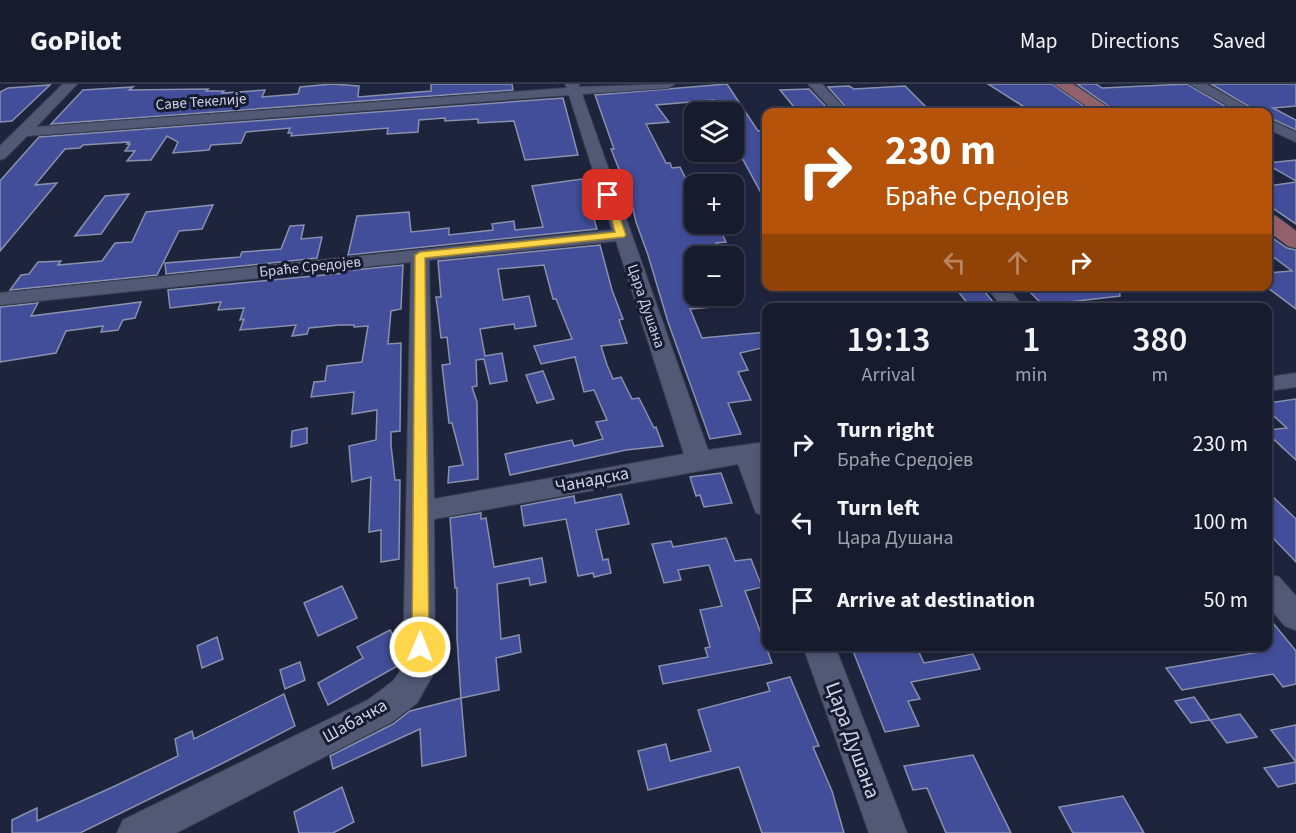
<!DOCTYPE html>
<html lang="en">
<head>
<meta charset="utf-8">
<style>
	body { margin:0; font-family:"Source Sans 3",sans-serif; background:#24283a; color:#f1f3f6; height:100vh; display:flex; flex-direction:column; font-size:22px; white-space:nowrap }
	* { box-sizing:border-box; margin:0 }
	p { font-size:20px; color:#9ea1aa }
	.icon { flex:none; width:33px; height:33px; fill:none; stroke:currentColor; stroke-width:2; stroke-linecap:round; stroke-linejoin:round }
	.map { position:relative; flex:1; overflow:hidden }
	.side { position:absolute; left:762px; top:219px; width:510px; height:348px; display:flex; flex-direction:column; background:#171b2e; border-radius:12px; box-shadow:0 3px 9px #0003,0 0 0 2px #36394a }
	.side>* { flex:none }
	.hud { position:absolute; left:762px; top:24px; width:510px; height:183px; border-radius:12px; box-shadow:0 3px 9px #0003,0 0 0 2px #36394a; background:#b45309; color:#fff; overflow:hidden }
	.controls { position:absolute; left:684px; top:18px; display:grid; gap:12px }
	.controls a { display:grid; place-items:center; width:60px; height:60px; border-radius:12px; background:#171b2e; box-shadow:0 3px 9px #0003,0 0 0 2px #36394a; font-size:30px }
	.pin { position:absolute; display:grid; place-items:center; width:51px; height:51px; color:#fff; margin:-26px; border-radius:12px; box-shadow:0 3px 9px #0006 }
	.me { position:absolute; width:66px; margin:-33px; rotate:1deg; stroke-linejoin:round; filter:drop-shadow(0 0 4px #0008) }
	.turn { display:flex; align-items:center; gap:21px; height:126px; padding:0 24px; font-size:27px }
	.turn .icon { width:78px; height:78px; stroke-width:2.5 }
	.turn b { display:block; font-size:42px; line-height:51px }
	.lanes { display:flex; align-items:center; height:57px; padding:0 24px; background:#0003; justify-content:center; gap:30px; direction:ltr }
	.lanes .off { opacity:.35 }
	.eta { display:flex; justify-content:space-evenly; align-items:center; height:102px; text-align:center }
	.eta b { font-size:36px; font-weight:600; line-height:42px }
	ul { padding:0; list-style:none }
	li { display:flex; align-items:center; gap:18px; height:78px; padding:0 24px }
	li div { flex:1 }
	li b { display:block; font-size:22px }
	li em { font-style:normal }
	header { display:flex; align-items:center; gap:36px; box-sizing:border-box; height:84px; padding:0 30px; background:#171b2e; border-bottom:2px solid #36394a }
	header strong { font-size:28px }
	nav { display:flex; gap:33px; margin-inline-start:auto; font-size:21px }
	.map>svg:first-child { display:block }
	.building { fill:#424e9a; stroke:#8890ae; stroke-width:1.5 }
	.lines { fill:none; stroke-linecap:round; stroke-linejoin:round }
	.minor-casing { stroke:#3c4055; stroke-width:2 }
	.major-casing { stroke:#3c4055; stroke-width:2 }
	.minor { fill:#525975; fill-rule:evenodd }
	.major { fill:#93616b; fill-rule:evenodd }
	.route { fill:#ffd54a; stroke:#a68a30; stroke-width:1.5 }
	.labels { text-anchor:middle; dominant-baseline:central; stroke-width:6; stroke-linejoin:round; paint-order:stroke }
	.far-street-label { font-size:15px; fill:#ced2e3; stroke:#161b32 }
	.street-label { font-size:18px; fill:#ced2e3; stroke:#161b32 }
	.near-street-label { font-size:21px; fill:#ced2e3; stroke:#161b32 }
</style>
</head>
<body>
<header>
<strong>GoPilot</strong>
<nav><a>Map</a><a>Directions</a><a>Saved</a></nav>
</header>
<div class="map">
<svg width="1296" height="749" viewBox="0 0 1296 749">
	<rect width="100%" height="100%" fill="#1f243d"/>
	<g class="building">
		<path d="M332 0 359 2 358 13 431 7V0H512L513 6 51 40 83 6 133 3 129 6 208 5 206 7H224L222 9 265 6 262 13 298 10 300 3Z"/>
		<path d="M727 0 758 47 766 46V118L734 59V19L717 20 714 16 656 21 669 38 646 40 666 79H670L672 84 680 83 694 111V145L719 143 726 158 716 159 719 168 694 169V212H723V222L690 225 702 254 766 248V263L740 269 748 286 738 288 751 316 728 319 741 350 710 355 668 238 648 171 636 138 630 113 611 65H614L595 11Z"/>
		<path d="M988 0H1052L1092 28H1061L1054 23 1029 26Z"/>
		<path d="M1077 0H1096L1102 4 1187 0 1235 28H1170L1165 26 1117 28Z"/>
		<path d="M1211 0H1296V22L1273 24 1296 36V46L1268 33V28H1258Z"/>
		<path d="M50 1 12 37 0 38V8L8 4Z"/>
		<path d="M849 2 854 5 905 2 931 28H850L828 3Z"/>
		<path d="M809 5 831 28H798L780 6Z"/>
		<path d="M563 14 578 71 525 76 514 37 478 39V35L445 37V34L419 36 418 48 387 50 388 44 291 52 292 49H288L290 44 246 48 241 59 211 61 209 66 173 69 178 58 167 52 151 76 127 77 135 67H125L130 60H127L129 58 83 61 80 64 65 65 35 101 57 99 0 167V97L39 53Z"/>
		<path d="M1296 76V97L1268 81V79Z"/>
		<path d="M582 95 597 145 348 171 357 132 409 128 411 148 449 144V151L493 146 492 140 514 137 515 146 543 143 532 102Z"/>
		<path d="M1296 98V140L1268 121V102Z"/>
		<path d="M129 110 101 150 75 152 105 112Z"/>
		<path d="M213 121 202 145 179 147 157 191 10 206 21 191 29 190 38 178 61 177 58 181 102 177 115 159 132 158 146 128Z"/>
		<path d="M304 141 301 155 322 153 317 174 166 190 165 179 240 173 242 168 281 165 290 142Z"/>
		<path d="M1268 151 1287 164 1296 166V225L1268 204V189L1292 187 1268 169Z"/>
		<path d="M600 161 612 206 623 235 619 236 627 259 601 262 607 281 613 295 621 293 632 315 639 314 654 344 656 343 663 362 626 366 510 391 505 370 572 356 574 362 603 355 596 338 607 336 594 306 584 308 575 273 541 280 534 262 572 255 556 215H553L544 181 498 185 503 216 529 212 536 242 515 245 514 240 480 245 485 272 502 269 507 297 490 300 484 275 476 276 477 302 472 303 477 318 478 395 448 399 449 383 463 381 452 339H449L444 298 442 281 450 280 447 253 441 254 438 228 436 213H441L438 177Z"/>
		<path d="M403 181 401 225 391 227 388 260 401 259 400 347 391 348V361L395 396H400L399 475 381 478V446L369 448 371 393 352 398 349 362 376 356 377 326 352 330 354 308 311 313 314 298 325 297 327 282 362 278 368 242 354 243V241H339L309 244 307 250 292 252 296 241 240 246 244 235 240 236 244 224 218 226 221 218 170 224 168 206 344 189V187Z"/>
		<path d="M954 202H980L998 224H971Z"/>
		<path d="M1080 202H1119L1120 212 1043 221 1030 208Z"/>
		<path d="M141 218 135 234 123 236 118 246 101 248 103 242 66 247 56 269 0 278V223L38 219 31 232Z"/>
		<path d="M543 287 554 315 537 319 526 291Z"/>
		<path d="M1296 315V376L1268 350V346L1287 344 1268 327V319Z"/>
		<path d="M307 344V359L291 363 292 347Z"/>
		<path d="M721 389 732 419 704 423 700 411 696 412 690 393Z"/>
		<path d="M1268 408 1296 435V478L1272 453 1268 454Z"/>
		<path d="M621 410 629 440 596 446 603 476 608 475 611 489 594 493 593 489 578 492 566 435 524 442 521 422 574 412 575 419Z"/>
		<path d="M481 429V435L486 434 494 483 542 474 546 498 530 501 529 494 497 500 501 555 519 551 521 568 496 574 499 606 461 614 457 554V504H455L450 434Z"/>
		<path d="M726 454 735 477 751 475 762 503 745 507 772 579 663 600 659 582 708 573 705 564 710 563 700 526 722 522 709 481 678 486 681 496 664 499 652 460 671 457 673 463Z"/>
		<path d="M342 502 357 534 318 552 304 519Z"/>
		<path d="M1268 533 1296 567V600L1283 603 1273 590 1182 606 1166 584 1260 568 1256 562H1268Z"/>
		<path d="M390 546 401 565V580L328 621 318 599 363 574 357 563Z"/>
		<path d="M217 553 223 575 202 584 197 562Z"/>
		<path d="M851 562H916L924 579 973 570 980 585 911 598 920 615 908 617 919 642 885 648Z"/>
		<path d="M300 578 305 596 285 605 280 586Z"/>
		<path d="M790 593 819 662 813 663 832 707 844 749H762L739 683 648 706 638 667 666 660 670 677 711 667 698 626 770 607 767 599Z"/>
		<path d="M284 610 295 642 223 679 80 749H12V736L37 724V737L115 702 178 672 175 655 192 647 194 655Z"/>
		<path d="M1194 613 1210 636 1191 639 1175 617Z"/>
		<path d="M461 614 466 672 422 682 420 645 333 685 330 672 393 640 410 627Z"/>
		<path d="M1240 630 1257 653 1227 659 1210 636Z"/>
		<path d="M1296 641V699L1278 703 1264 684 1296 678 1271 646Z"/>
		<path d="M973 671 989 704 1011 749H946L927 704 913 706 904 682Z"/>
		<path d="M342 703 354 738 333 749H299L294 728Z"/>
		<path d="M1123 712 1144 749H1073L1059 723Z"/>
	</g>
	<g class="lines">
		<g class="minor-casing">
			<g id="minor">
				<path d="M63 0H77L36 43 567 4 565 0H579V3L675 0 668 4 582 10 708 366 766 358V376H762L766 388V432L756 429 738 380 434 435 435 587 417 619 392 638 176 749H117L123 736 368 616 393 597 403 583 411 178 0 221V209L612 146 569 11 27 52 5 74 0 76V62ZM616 157 684 370 434 415 429 176Z"/>
				<path d="M808 0H822L848 28H834Z"/>
				<path d="M1189 0H1206L1256 28H1239Z"/>
				<path d="M1268 35 1296 48V58L1268 45Z"/>
				<path d="M986 202H1007L1024 224H1003Z"/>
				<path d="M1296 289V303L1268 307V293Z"/>
				<path d="M1268 490 1279 493 1296 512V546L1285 542 1268 522Z"/>
				<path d="M803 562H835L907 749H869Z"/>
			</g>
		</g>
		<g class="major-casing">
			<g id="major">
				<path d="M1054 0H1073L1115 28H1095Z"/>
				<path d="M1268 130 1276 132 1296 147V164L1288 162 1268 147Z"/>
			</g>
		</g>
		<use href="#minor" class="minor"/>
		<use href="#major" class="major"/>
	</g>
	<path class="route" d="M605 109 612 111 626 151 624 153 425 174 429 563 426 568 420 570 414 568 412 563 415 171 420 168 615 148Z"/>
	<g class="labels">
		<g class="far-street-label">
			<text transform="translate(201 18) rotate(-4)">Саве Текелије</text>
			<text transform="translate(310 183) rotate(-6)">Браће Средојев</text>
			<text transform="translate(646 222) rotate(71)">Цара Душана</text>
		</g>
		<g class="street-label">
			<text transform="translate(592 396) rotate(-11)">Чанадска</text>
			<text transform="translate(355 637) rotate(-29)">Шабачка</text>
		</g>
		<g class="near-street-label">
			<text transform="translate(853 656) rotate(70)">Цара Душана</text>
		</g>
	</g>
</svg>
<div class="controls">
<a><svg class="icon" aria-label="layers" viewBox="0 0 24 24"><path d="M12 4l9 5-9 5-9-5zM3 14l9 5 9-5"/></svg></a>
<a>+</a>
<a>−</a>
</div>
<div class="pin" style="left:608px;top:111px;background:#d93025"><svg class="icon" aria-label="arrive" viewBox="0 0 24 24"><path d="M6 21V4h12l-3 4 3 4H6"/></svg></div>
<svg class="me" style="left:420px;top:563px" viewBox="-20 -20 40 40"><circle r="17" fill="#ffd54a" stroke="#fff" stroke-width="3"/><path d="M0-11L8 9 0 5-8 9z" fill="#fff"/></svg>
<div class="hud">
<div class="turn"><svg class="icon" aria-label="right" viewBox="0 0 24 24"><path d="M7 20v-9h11M14 6l5 5-5 5"/></svg><div><b>230 m</b>Браће Средојев</div></div>
<div class="lanes"><svg class="icon off" aria-label="left" viewBox="0 0 24 24"><path d="M17 20v-9H6M10 6l-5 5 5 5"/></svg><svg class="icon off" aria-label="ahead" viewBox="0 0 24 24"><path d="M12 20V5M6 11l6-6 6 6"/></svg><svg class="icon" aria-label="right" viewBox="0 0 24 24"><path d="M7 20v-9h11M14 6l5 5-5 5"/></svg></div>
</div>
<section class="side">
<div class="eta">
<div><b>19:13</b><p>Arrival</p></div>
<div><b>1</b><p>min</p></div>
<div><b>380</b><p>m</p></div>
</div>
<ul>
<li><svg class="icon" aria-label="right" viewBox="0 0 24 24"><path d="M7 20v-9h11M14 6l5 5-5 5"/></svg><div><b>Turn right</b><p>Браће Средојев</p></div><em>230 m</em></li>
<li><svg class="icon" aria-label="left" viewBox="0 0 24 24"><path d="M17 20v-9H6M10 6l-5 5 5 5"/></svg><div><b>Turn left</b><p>Цара Душана</p></div><em>100 m</em></li>
<li><svg class="icon" aria-label="arrive" viewBox="0 0 24 24"><path d="M6 21V4h12l-3 4 3 4H6"/></svg><div><b>Arrive at destination</b></div><em>50 m</em></li>
</ul>
</section>
</div>
</body>
</html>
